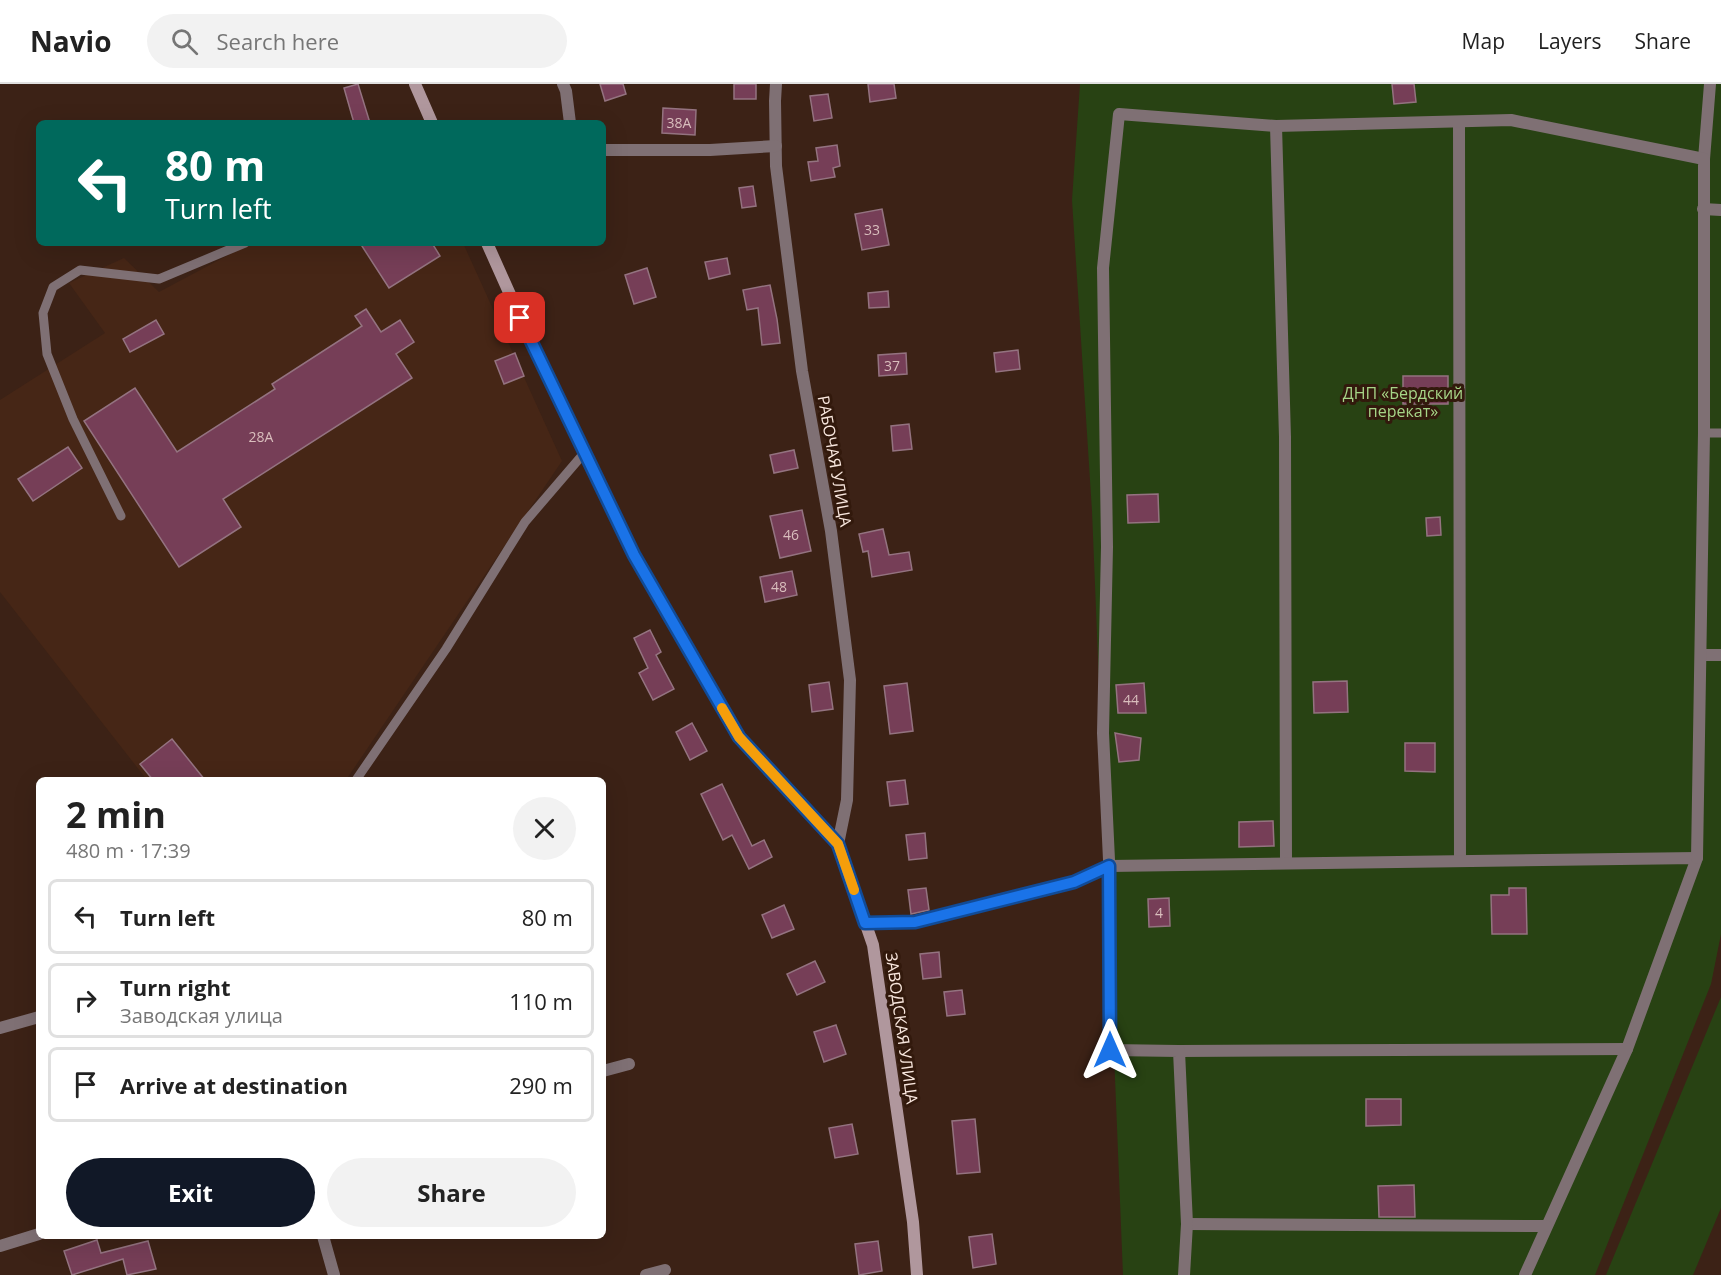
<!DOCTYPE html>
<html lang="en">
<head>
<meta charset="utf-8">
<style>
	body { margin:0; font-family:"Open Sans",sans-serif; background:#f2f2f2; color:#222; height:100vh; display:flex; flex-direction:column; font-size:22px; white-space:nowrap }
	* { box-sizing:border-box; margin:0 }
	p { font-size:20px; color:#767676 }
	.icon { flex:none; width:33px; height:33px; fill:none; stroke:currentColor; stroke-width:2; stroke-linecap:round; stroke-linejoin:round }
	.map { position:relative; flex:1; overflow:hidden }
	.details { position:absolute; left:36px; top:693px; width:570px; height:462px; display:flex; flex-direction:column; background:#fff; border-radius:9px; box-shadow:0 6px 24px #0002 }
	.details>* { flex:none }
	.top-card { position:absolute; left:36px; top:36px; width:570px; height:126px; border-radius:9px; box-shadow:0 6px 24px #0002; background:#00695c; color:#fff; overflow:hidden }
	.pin { position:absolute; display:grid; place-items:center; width:51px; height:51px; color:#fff; margin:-26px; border-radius:12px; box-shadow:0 3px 9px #0006 }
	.me { position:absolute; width:66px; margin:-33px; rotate:0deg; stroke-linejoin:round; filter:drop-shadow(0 0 4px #0008) }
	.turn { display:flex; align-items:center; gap:21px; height:126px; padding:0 30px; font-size:27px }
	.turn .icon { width:78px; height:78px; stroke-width:2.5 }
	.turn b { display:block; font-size:42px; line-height:51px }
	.round { display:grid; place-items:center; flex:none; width:63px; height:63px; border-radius:32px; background:#f2f2f2 }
	.overview { display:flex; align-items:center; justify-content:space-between; height:102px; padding:0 30px }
	h1 { font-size:36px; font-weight:700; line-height:45px }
	.action { display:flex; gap:12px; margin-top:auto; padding:12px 30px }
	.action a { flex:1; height:69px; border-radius:36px; background:#111827; color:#fff; font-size:24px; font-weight:700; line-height:69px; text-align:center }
	.action a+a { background:#f2f2f2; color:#222 }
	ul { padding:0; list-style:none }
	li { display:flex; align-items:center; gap:18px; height:75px; margin:0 12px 9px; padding:0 18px; border:3px solid #e0e0e0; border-radius:9px }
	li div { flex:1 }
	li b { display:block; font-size:22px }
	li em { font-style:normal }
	header { display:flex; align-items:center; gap:36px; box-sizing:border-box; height:84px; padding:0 30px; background:#fff; border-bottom:2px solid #e0e0e0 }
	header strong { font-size:28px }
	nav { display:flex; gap:33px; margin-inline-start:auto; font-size:21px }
	.search { width:420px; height:54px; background:#f2f2f2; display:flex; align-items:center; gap:15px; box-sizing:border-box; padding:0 21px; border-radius:33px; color:#767676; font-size:22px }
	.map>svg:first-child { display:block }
	.built { fill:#462616 }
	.green { fill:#284213 }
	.building { fill:#763e57; stroke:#947380; stroke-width:1.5 }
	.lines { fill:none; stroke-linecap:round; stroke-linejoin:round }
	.lane { stroke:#7f7074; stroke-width:9 }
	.street { stroke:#7f7074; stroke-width:12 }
	.secondary { stroke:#b0979d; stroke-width:12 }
	.route-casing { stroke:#114b97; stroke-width:15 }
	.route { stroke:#1a73e8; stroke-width:10 }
	.slow { stroke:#f59e0b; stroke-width:10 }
	.labels { text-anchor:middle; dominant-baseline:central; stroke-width:6; stroke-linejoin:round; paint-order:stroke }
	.number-label { font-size:14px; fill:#d9bebd }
	.park-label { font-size:16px; fill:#a6d587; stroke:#32190c }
	.street-label { font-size:16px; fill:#fae8df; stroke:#32190c }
</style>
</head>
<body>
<header>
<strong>Navio</strong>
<div class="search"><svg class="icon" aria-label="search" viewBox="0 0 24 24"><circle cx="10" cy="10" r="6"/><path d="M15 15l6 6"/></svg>Search here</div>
<nav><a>Map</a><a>Layers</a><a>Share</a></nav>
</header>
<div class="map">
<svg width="1721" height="1191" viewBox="0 0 1721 1191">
	<rect width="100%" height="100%" fill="#3c2216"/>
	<path class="built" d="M251 159H463L562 377 346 696H147L0 508V316L105 249 69 199 124 174 159 208Z"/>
	<g class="green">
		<path d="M1080 0H1721V850L1711 900 1595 1191H1123L1092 427 1072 116Z"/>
		<path d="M1721 913V1124L1693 1191H1606Z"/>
	</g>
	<g class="building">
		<path d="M358 0 370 39H354L344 4Z"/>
		<path d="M600 0H623L626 10 605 17Z"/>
		<rect x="734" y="0" width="22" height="15"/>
		<path d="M868 0H894L896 14 870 18Z"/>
		<path d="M1392 0H1414L1416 18 1394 20Z"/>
		<path d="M828 10 832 34 814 37 810 12Z"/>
		<path d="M663 24 696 26 695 51 662 49Z"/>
		<path d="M837 61 840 82 833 84 835 93 811 97 808 78 818 77 816 64Z"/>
		<path d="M753 102 756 122 742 124 739 104Z"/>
		<path d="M882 125 889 161 862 166 855 130Z"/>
		<path d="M360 159H432L440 172 389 204Z"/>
		<path d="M727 174 730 190 709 195 705 178Z"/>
		<path d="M647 184 656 213 634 220 625 191Z"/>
		<path d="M770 201 777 235 780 259 762 261 758 224 747 226 743 206Z"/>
		<path d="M888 207 889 223 869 224 868 209Z"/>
		<path d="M366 225 381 248 400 236 414 258 396 270 412 294 223 415 241 443 179 483 84 337 135 304 177 368 275 305 272 300 362 242 355 232Z"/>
		<path d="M156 236 164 250 130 268 123 255Z"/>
		<path d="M1018 266 1020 285 996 288 994 269Z"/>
		<path d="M515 269 524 292 504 300 495 277Z"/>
		<path d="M906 269 907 290 879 292 878 271Z"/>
		<rect x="1403" y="292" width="45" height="28"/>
		<path d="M909 340 912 365 893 367 891 342Z"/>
		<path d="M68 363 82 384 33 417 18 395Z"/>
		<path d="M794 366 798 384 774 389 770 371Z"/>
		<path d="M1158 410 1159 438 1128 439 1127 411Z"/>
		<path d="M802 426 811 467 780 474 770 432Z"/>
		<path d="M1440 433 1441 451 1427 452 1426 434Z"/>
		<path d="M883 445 889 471 909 468 912 486 872 493 868 467 863 468 859 450Z"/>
		<path d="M792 487 797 511 765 518 760 493Z"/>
		<path d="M650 546 661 568 656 571 674 605 653 616 639 589 648 584 634 554Z"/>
		<path d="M1347 597 1348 628 1314 629 1313 598Z"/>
		<path d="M829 598 833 625 812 628 809 601Z"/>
		<path d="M907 599 913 647 890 650 884 602Z"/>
		<path d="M1144 599 1146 629H1118L1116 601Z"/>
		<path d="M692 639 707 667 690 676 676 648Z"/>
		<path d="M1115 649 1141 654 1139 676 1119 678Z"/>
		<path d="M172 655 205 696H153L140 680Z"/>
		<path d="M1405 659H1435V688L1405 687Z"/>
		<path d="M905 696 908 720 890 722 887 698Z"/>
		<path d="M722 700 752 762 764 756 772 773 749 785 732 751 723 756 701 710Z"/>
		<path d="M1273 737 1274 762 1239 763V738Z"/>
		<path d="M925 749 927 774 909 776 906 751Z"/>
		<path d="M926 804 929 826 911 830 908 806Z"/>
		<path d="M1509 804H1526L1527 850H1492L1491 811H1509Z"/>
		<path d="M1169 814 1170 842 1149 843 1148 815Z"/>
		<path d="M784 821 794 845 772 854 762 831Z"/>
		<path d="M939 868 941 893 923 895 920 870Z"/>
		<path d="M815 877 825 898 797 911 787 890Z"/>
		<path d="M962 906 965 930 947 932 944 908Z"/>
		<path d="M836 941 846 970 824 978 814 948Z"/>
		<path d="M1366 1015H1401V1041L1366 1042Z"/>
		<path d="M975 1035 980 1088 957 1090 952 1037Z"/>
		<path d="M852 1040 858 1070 835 1074 829 1044Z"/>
		<path d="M1414 1101 1415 1133H1379L1378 1102Z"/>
		<path d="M992 1150 996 1180 973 1184 969 1153Z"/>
		<path d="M97 1156 101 1169 148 1157 156 1185 127 1191 123 1175 72 1191 64 1167Z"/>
		<path d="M878 1157 882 1187 859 1191 855 1160Z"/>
	</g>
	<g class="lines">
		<g class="lane">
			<path d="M1704 349H1721"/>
			<path d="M121 432 73 335 47 270 43 229 53 203 80 186 159 195 245 159"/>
			<path d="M356 696 446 565 525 438 585 368"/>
		</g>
		<g class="street">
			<path d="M563 0 566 7 570 39"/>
			<path d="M776 0 775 17 776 82 802 287 831 447 850 596 847 716 838 760"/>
			<path d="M1459 38 1460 777"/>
			<path d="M1276 42 1285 353 1286 779"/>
			<path d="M603 66H710L776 62"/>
			<path d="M1704 75 1710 0"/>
			<path d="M1703 125 1721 126"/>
			<path d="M1701 571H1721"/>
			<path d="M865 839 914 838 1074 798 1109 782 1697 774 1627 965 1525 1191"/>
			<path d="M0 944 39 933"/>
			<path d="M1179 967 1627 965"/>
			<path d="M603 987 629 980"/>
			<path d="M1187 1140 1546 1142"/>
			<path d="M323 1152 334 1191"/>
			<path d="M0 1162 39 1150"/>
			<path d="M646 1191 665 1186"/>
			<path d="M1184 1191 1187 1140 1179 967 1110 966V797L1103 649 1107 463 1103 184 1119 30 1276 42 1511 36 1704 75V349L1697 774"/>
		</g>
		<g class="secondary">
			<path d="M415 0 432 39"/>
			<path d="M487 159 529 253 634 470 739 653 838 760 873 861 913 1138 917 1191"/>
		</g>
	</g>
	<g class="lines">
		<g class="route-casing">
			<path id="route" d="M520 234 634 471 739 653 838 760 865 839 915 838 1074 798 1109 782 1110 966"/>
		</g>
		<use href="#route" class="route"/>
		<path class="slow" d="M722 624 739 653 838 760 854 806"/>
	</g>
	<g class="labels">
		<g class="number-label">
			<text x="679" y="38">38А</text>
			<text x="872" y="145">33</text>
			<text x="892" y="281">37</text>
			<text x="261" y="352">28А</text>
			<text x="791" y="450">46</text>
			<text x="779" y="502">48</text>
			<text x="1131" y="615">44</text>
			<text x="1159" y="828">4</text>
		</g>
		<g class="park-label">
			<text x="1403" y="309">ДНП «Бердский<tspan x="1403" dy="18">перекат»</tspan></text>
		</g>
		<g class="street-label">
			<text transform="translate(835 377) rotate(80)">РАБОЧАЯ УЛИЦА</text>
			<text transform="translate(902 944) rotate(82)">ЗАВОДСКАЯ УЛИЦА</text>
		</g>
	</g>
</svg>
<div class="pin" style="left:520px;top:234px;background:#d93025"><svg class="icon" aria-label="arrive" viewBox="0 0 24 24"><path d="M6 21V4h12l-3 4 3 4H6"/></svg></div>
<svg class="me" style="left:1110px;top:966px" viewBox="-20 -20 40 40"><path d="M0-17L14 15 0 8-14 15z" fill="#1a73e8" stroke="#fff" stroke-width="4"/></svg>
<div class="top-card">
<div class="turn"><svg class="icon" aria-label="left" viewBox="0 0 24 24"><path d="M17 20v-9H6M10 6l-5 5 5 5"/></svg><div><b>80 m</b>Turn left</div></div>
</div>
<section class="details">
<div class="overview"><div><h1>2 min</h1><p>480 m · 17:39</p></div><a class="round"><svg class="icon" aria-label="close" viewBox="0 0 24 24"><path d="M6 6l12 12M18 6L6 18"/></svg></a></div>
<ul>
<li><svg class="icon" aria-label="left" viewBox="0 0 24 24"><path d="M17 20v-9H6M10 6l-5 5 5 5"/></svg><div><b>Turn left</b></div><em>80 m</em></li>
<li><svg class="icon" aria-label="right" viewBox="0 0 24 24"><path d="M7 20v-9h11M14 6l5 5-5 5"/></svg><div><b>Turn right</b><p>Заводская улица</p></div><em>110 m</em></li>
<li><svg class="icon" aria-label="arrive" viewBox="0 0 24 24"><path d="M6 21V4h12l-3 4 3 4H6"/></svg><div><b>Arrive at destination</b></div><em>290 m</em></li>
</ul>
<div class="action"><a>Exit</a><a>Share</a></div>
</section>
</div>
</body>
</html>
